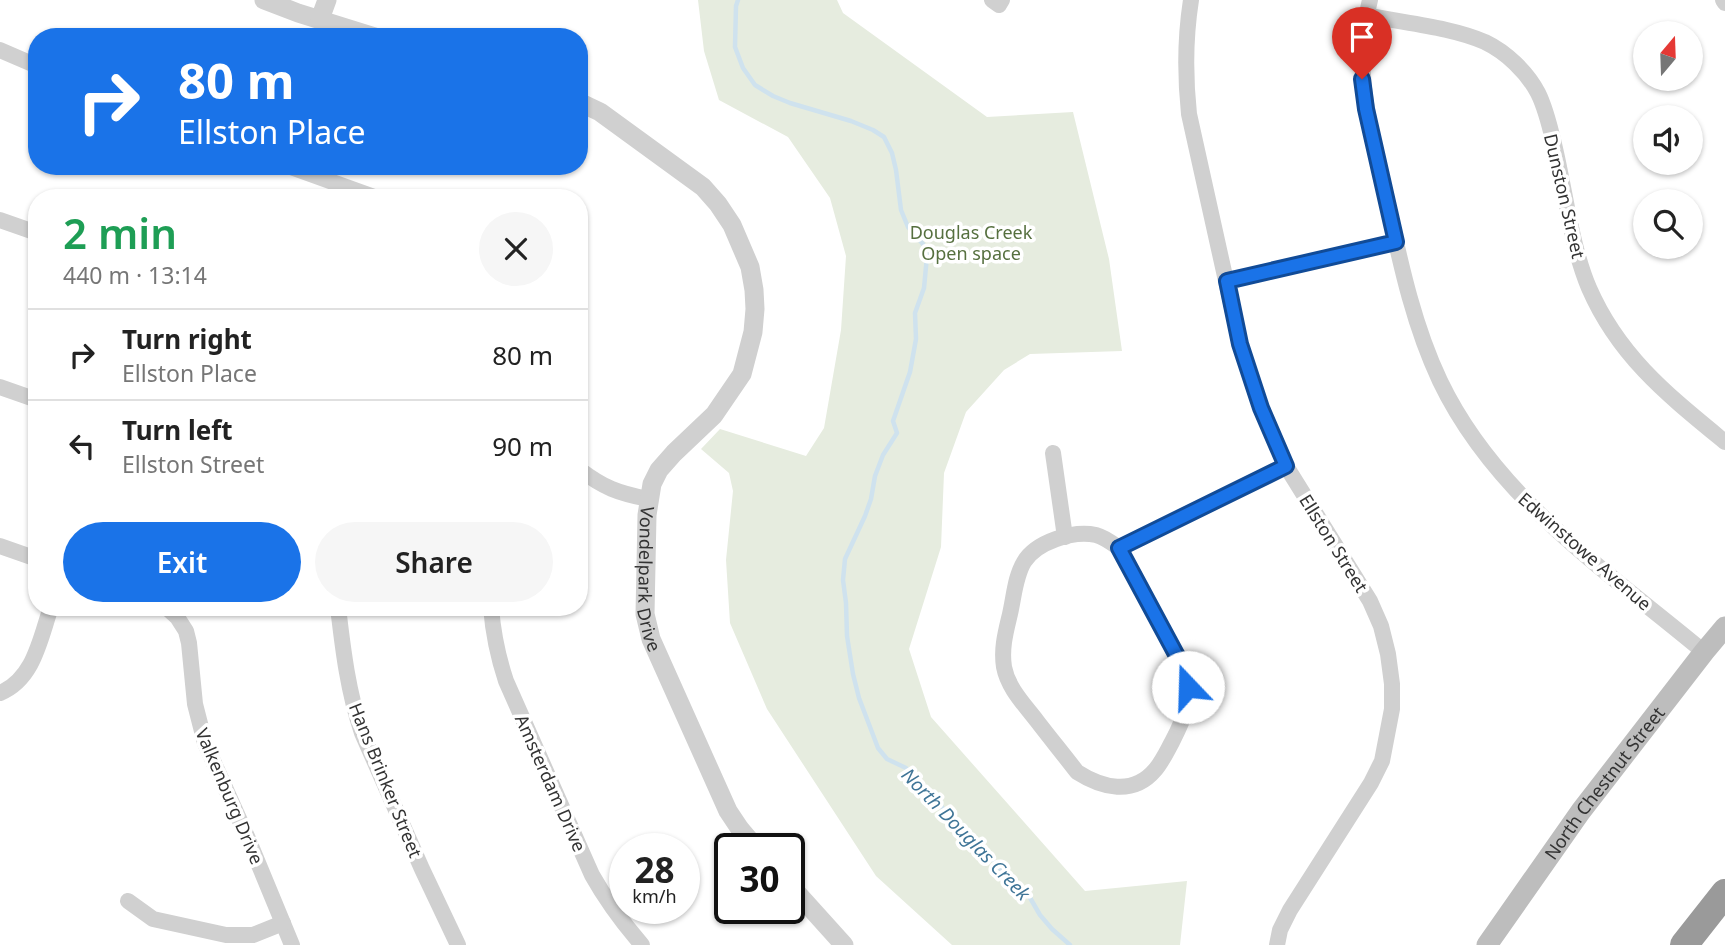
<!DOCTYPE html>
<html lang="en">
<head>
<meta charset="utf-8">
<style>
	body { margin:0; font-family:"Noto Sans",sans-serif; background:#f6f6f6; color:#222; height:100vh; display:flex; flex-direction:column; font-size:26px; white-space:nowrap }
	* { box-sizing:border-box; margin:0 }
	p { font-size:23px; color:#767676 }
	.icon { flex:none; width:38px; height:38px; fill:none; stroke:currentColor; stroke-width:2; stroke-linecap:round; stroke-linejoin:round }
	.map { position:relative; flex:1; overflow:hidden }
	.details { position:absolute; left:28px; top:189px; width:560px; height:427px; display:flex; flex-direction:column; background:#fff; border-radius:28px; box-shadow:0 2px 5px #0004 }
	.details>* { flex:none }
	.guide { position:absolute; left:28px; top:28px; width:560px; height:147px; border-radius:28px; box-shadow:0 2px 5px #0004; background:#1a73e8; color:#fff; overflow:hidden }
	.needle { width:46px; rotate:19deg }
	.controls { position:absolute; left:1633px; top:21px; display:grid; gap:14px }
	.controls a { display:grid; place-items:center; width:70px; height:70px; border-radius:50%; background:#fff; box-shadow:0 2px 5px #0004; font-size:35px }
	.speed { position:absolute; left:609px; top:833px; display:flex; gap:14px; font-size:35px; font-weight:700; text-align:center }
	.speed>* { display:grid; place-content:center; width:91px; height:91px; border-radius:50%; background:#fff; box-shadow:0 2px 5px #0004; line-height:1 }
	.speed small { font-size:18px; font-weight:400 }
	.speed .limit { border:4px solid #111; border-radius:10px; background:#fff; color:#111 }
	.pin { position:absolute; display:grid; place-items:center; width:60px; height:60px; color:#fff; margin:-72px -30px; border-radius:50% 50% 50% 0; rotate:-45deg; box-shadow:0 0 7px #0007 }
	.pin .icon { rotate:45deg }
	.me { position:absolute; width:77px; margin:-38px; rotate:339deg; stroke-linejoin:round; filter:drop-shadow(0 0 5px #0008) }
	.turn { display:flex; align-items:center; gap:24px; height:147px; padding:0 35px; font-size:32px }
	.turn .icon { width:91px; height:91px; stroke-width:2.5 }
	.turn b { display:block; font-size:49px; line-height:60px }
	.round { display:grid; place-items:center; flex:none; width:74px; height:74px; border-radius:37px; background:#f6f6f6 }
	.overview { display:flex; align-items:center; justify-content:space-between; height:119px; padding:0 35px }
	h1 { font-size:42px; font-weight:600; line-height:52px; color:#1e9e55 }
	.cta { display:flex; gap:14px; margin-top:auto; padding:14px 35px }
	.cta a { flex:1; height:80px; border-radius:42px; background:#1a73e8; color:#fff; font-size:28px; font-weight:600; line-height:80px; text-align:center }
	.cta a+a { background:#f6f6f6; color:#222 }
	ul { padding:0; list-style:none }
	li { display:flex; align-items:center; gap:21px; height:91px; padding:0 35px; border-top:2px solid #e0e0e0 }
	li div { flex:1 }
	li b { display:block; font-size:26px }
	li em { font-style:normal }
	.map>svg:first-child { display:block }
	.green { fill:#e6ecdf }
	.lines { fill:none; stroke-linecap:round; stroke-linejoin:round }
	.stream { stroke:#cfe2ee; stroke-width:4.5 }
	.minor { stroke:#d0d0d0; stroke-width:16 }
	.tertiary { stroke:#d0d0d0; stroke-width:19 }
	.secondary { stroke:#bdbdbd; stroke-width:21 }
	.motorway { stroke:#9a9a9a; stroke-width:28 }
	.route-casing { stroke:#114b97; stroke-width:18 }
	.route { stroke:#1a73e8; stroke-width:12 }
	.labels { text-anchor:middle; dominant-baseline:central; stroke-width:7; stroke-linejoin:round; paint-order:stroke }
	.street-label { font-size:18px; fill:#333; stroke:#fff }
	.park-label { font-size:18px; fill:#56703f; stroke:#fff }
	.water-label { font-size:19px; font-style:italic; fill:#3f7597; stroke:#fff }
</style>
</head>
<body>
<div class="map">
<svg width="1725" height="945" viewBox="0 0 1725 945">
	<rect width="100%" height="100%" fill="#fff"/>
	<path class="green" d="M698 0H837L843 13 987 117 1073 112 1109 259 1122 351 1030 354 1004 370 966 412 944 473 941 547 909 649 931 717 1085 891 1187 881 1180 945H952L876 876 767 709 730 623 726 560 733 491 729 473 701 449 720 429 806 456 824 428 841 330 846 256 830 198 788 137 719 100 704 51Z"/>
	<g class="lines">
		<path class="stream" d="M738 0 736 6 735 47 743 68 755 85 773 96 790 103 851 121 873 130 884 137 892 153 896 170 901 210 908 227 923 244 927 256 924 288 915 313 916 339 910 372 893 421 897 433 883 455 875 476 871 499 865 516 845 559 843 580 846 603 847 636 853 674 859 698 878 748 887 759 906 768 918 780 976 846 994 861 1007 877 1029 896 1040 915 1052 929 1070 945"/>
		<g class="minor">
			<path d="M992 0 999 5 1002 0"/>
			<path d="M1191 0C1185 38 1185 76 1189 114L1240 344 1261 408 1286 466 1370 601 1381 626 1388 654 1392 684V709L1382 761 1371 783 1290 910 1280 930 1277 945"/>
			<path d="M1370 0C1352 69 1370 126 1385 193 1399 256 1412 322 1440 381 1496 498 1607 571 1704 652"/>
			<path d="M1723 0 1725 3"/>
			<path d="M1366 15C1403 23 1451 27 1485 42 1506 52 1527 72 1538 93 1546 109 1550 127 1554 144 1565 189 1571 246 1589 288 1619 357 1669 396 1725 442"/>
			<path d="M0 50 37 66"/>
			<path d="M288 166 377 198"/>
			<path d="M0 220 37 233"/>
			<path d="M1227 281 1396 242"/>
			<path d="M0 387 37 400"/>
			<path d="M1053 453 1065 537"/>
			<path d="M579 469C604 488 618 493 648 499"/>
			<path d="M0 546 37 559"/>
			<path d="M1119 548 1184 669C1192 700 1186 715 1172 742 1167 751 1162 762 1155 770 1133 796 1102 788 1077 772 1064 755 1050 738 1037 721 1024 704 1008 688 1004 667 1001 648 1006 631 1010 614 1014 597 1015 577 1024 562 1036 542 1073 530 1096 535 1104 537 1112 543 1119 548L1286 466"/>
			<path d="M166 607 177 617 186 631 189 643 195 704 205 743 249 841 292 945"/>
			<path d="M338 607C343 650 348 692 362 733L422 869 458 945"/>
			<path d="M491 607C493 633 498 657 506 681L592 875C606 900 623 923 642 945"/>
			<path d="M0 693C34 679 40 639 51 607"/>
			<path d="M128 901 153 919 226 935H253L283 923"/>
		</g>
		<g class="tertiary">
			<path d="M264 0 298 13 375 37"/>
			<path d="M320 19 327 0"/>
			<path id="s1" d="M579 102 600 112 703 187 718 204 732 225 750 267 754 290 755 309 753 332 742 374 714 415 674 453 659 470 652 484 647 515 645 614 651 639 728 811 740 829 757 849"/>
			<path d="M789 884 844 945"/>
		</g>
		<path class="secondary" id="s2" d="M1487 945 1581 811 1704 652 1725 627"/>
		<path class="motorway" d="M1684 945 1725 893"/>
	</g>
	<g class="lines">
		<g class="route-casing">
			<path id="route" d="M1188 687 1184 669 1119 548 1286 466 1261 408 1240 344 1227 281 1396 242 1366 109 1362 79"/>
		</g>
		<use href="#route" class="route"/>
	</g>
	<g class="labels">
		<g class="street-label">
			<text transform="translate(1565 196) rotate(77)">Dunston Street</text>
			<text transform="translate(1334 543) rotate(58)">Ellston Street</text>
			<text transform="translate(1585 551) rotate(41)">Edwinstowe Avenue</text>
			<text stroke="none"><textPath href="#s1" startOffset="592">Vondelpark Drive</textPath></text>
			<text transform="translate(386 780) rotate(68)">Hans Brinker Street</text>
			<text transform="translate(551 783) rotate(66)">Amsterdam Drive</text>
			<text stroke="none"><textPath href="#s2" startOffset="200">North Chestnut Street</textPath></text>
			<text transform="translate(230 796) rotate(67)">Valkenburg Drive</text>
		</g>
		<g class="park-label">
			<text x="971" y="232">Douglas Creek<tspan x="971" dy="21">Open space</tspan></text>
		</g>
		<g class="water-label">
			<text transform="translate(966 834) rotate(46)">North Douglas Creek</text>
		</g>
	</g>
</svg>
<div class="controls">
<a><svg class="needle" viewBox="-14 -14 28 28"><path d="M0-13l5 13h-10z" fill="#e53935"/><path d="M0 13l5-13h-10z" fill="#767676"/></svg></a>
<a><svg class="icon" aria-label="sound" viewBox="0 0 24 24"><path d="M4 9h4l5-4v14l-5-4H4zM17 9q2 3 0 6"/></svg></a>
<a><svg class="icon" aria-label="search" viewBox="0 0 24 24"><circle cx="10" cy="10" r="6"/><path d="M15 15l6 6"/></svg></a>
</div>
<div class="speed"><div>28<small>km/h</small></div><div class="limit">30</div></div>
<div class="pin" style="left:1362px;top:79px;background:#d93025"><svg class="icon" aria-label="arrive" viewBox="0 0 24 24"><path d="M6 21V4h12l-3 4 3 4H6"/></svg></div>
<svg class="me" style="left:1188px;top:687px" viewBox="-20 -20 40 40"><circle r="19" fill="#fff"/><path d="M0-13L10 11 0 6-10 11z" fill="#1a73e8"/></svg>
<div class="guide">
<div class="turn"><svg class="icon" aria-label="right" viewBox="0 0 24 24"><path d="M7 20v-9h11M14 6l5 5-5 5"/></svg><div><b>80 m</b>Ellston Place</div></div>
</div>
<section class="details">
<div class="overview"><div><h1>2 min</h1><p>440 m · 13:14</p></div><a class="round"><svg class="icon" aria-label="close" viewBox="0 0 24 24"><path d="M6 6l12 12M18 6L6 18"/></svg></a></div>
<ul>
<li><svg class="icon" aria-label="right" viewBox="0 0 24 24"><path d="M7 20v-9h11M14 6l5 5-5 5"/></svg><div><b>Turn right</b><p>Ellston Place</p></div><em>80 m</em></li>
<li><svg class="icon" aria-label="left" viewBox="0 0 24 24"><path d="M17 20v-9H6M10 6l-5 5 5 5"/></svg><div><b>Turn left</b><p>Ellston Street</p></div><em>90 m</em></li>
</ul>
<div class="cta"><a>Exit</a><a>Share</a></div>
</section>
</div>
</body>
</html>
